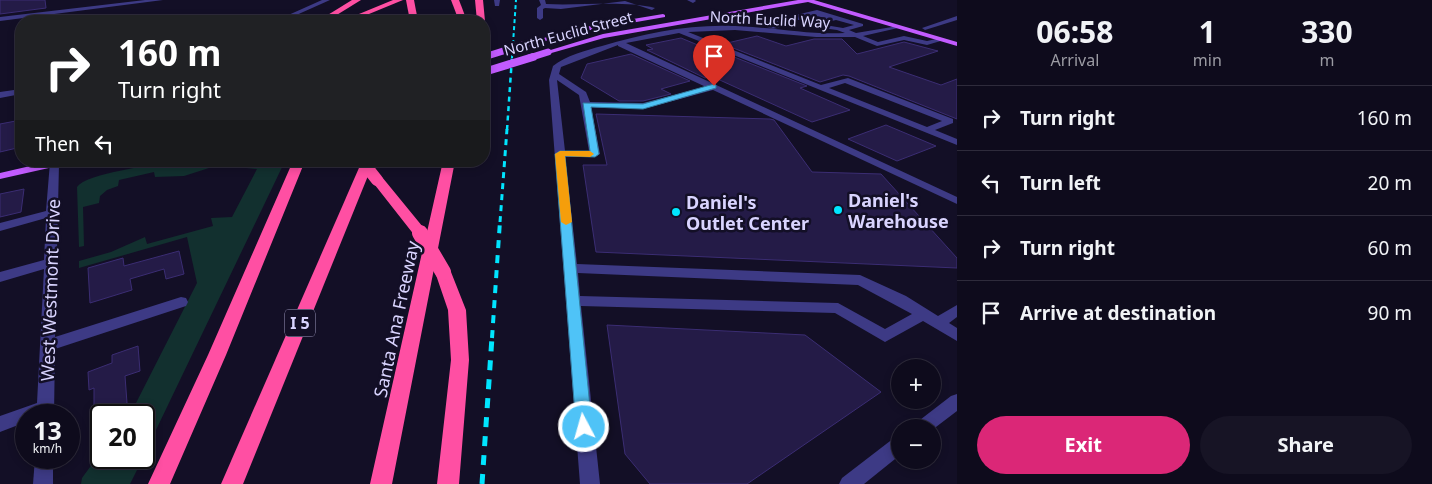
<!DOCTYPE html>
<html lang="en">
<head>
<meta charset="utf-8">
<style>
	body { margin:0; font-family:"Noto Sans",sans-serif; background:#171425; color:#f1f3f6; height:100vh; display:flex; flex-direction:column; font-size:19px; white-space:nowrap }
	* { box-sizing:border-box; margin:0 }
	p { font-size:16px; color:#9b9ba3 }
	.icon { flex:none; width:28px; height:28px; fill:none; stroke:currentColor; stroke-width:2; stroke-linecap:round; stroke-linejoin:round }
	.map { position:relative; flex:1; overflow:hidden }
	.details { display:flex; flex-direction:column; background:#0e0b1c; width:475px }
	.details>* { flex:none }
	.guide { position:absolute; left:15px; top:15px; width:475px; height:152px; border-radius:20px; box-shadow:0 2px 8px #0003,0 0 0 1px #2e2b3b; background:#202124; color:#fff; overflow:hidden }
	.fabs { position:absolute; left:891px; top:359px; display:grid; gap:10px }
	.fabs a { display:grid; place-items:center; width:50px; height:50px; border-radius:50%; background:#0e0b1c; box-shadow:0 2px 8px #0003,0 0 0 1px #2e2b3b; font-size:25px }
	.speed { position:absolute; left:15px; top:404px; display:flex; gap:10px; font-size:25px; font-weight:700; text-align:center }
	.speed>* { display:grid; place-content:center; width:65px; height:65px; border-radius:50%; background:#0e0b1c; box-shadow:0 2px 8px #0003,0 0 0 1px #2e2b3b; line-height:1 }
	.speed small { font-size:12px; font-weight:400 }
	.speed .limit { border:2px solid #111; border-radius:8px; background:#fff; color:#111 }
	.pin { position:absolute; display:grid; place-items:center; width:42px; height:42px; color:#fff; margin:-51px -21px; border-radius:50% 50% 50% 0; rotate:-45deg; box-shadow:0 0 5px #0007 }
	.pin .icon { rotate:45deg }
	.me { position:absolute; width:55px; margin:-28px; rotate:354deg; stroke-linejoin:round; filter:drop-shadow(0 0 4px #0008) }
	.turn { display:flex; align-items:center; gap:18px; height:105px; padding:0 20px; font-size:22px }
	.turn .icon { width:65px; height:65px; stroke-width:2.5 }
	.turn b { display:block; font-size:35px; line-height:42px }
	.then { display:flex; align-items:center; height:48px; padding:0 20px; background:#0003; gap:10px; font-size:19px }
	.eta { display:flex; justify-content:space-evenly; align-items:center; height:85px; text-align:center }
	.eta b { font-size:30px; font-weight:700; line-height:35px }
	.cta { display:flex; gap:10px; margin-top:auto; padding:10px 20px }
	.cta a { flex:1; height:58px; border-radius:30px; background:#db2777; color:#fff; font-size:20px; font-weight:700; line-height:58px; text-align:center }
	.cta a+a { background:#171425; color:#f1f3f6 }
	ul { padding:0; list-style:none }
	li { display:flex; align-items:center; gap:15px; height:65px; padding:0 20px; border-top:1px solid #2e2b3b }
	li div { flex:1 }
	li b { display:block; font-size:19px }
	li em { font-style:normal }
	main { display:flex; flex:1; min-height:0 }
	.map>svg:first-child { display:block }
	.green { fill:#12302f }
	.building { fill:#241b47; stroke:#3b2d73 }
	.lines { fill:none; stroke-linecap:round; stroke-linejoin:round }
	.minor { fill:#3d3a85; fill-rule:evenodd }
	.major { fill:#c25bff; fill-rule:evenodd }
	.highway { fill:#ff4fa3; fill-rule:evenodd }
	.rail-far4 { stroke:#00e5ff; stroke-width:2; stroke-dasharray:4 3; stroke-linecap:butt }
	.rail-far3 { stroke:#00e5ff; stroke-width:2.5; stroke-dasharray:5 4.5; stroke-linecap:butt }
	.rail-far2 { stroke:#00e5ff; stroke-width:3; stroke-dasharray:6 5; stroke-linecap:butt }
	.rail-far1 { stroke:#00e5ff; stroke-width:4; stroke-dasharray:8 7; stroke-linecap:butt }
	.rail { stroke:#00e5ff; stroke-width:5; stroke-dasharray:10 9; stroke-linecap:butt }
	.major-bridge-far1 { stroke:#c25bff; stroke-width:7 }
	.major-bridge { stroke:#c25bff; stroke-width:8 }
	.highway-bridge-far1 { stroke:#ff4fa3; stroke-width:12 }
	.highway-bridge { stroke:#ff4fa3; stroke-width:16 }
	.route { fill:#4fc3f7; stroke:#337fa1 }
	.slow { fill:#f59e0b }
	.poi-dot { fill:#00e5ff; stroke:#130f26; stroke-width:2 }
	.labels { text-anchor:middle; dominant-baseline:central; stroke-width:5; stroke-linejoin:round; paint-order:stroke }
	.far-street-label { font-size:15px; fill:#d9d4ff; stroke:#130f26 }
	.shield { fill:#130f26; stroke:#9e99be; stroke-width:1 }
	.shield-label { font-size:16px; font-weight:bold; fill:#d9d4ff }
	.poi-label { font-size:18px; font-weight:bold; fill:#d9d4ff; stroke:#130f26; text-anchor:start }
	.street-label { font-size:18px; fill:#d9d4ff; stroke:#130f26 }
</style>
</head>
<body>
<main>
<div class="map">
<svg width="957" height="484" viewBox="0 0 957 484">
	<rect width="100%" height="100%" fill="#130f26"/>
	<g class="green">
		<path d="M170 161H211L206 163 209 168 184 176 155 177 154 172 119 180 118 186 107 190 100 196 99 203 83 207 84 246 79 247 77 187C87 173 151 166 170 161Z"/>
		<path d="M255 161H285L144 455V415H128L135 405 197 283 187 237 79 268V261L111 252 145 237 147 244 213 226 211 218 232 217 257 169 246 168 256 162Z"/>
		<path d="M101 452V458H143L130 484H81L82 478Z"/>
	</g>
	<g class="building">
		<path d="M0 0H45L46 8 0 14Z"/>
		<path d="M757 36 786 46 814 39H842L857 54 904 42 938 51 889 67 941 85 957 79V119L849 76 843 75 820 82 723 44Z"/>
		<path d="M681 38 705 48 709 47 807 86 800 88 850 110 812 122 711 76 705 78 647 50 653 49 646 45Z"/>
		<path d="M631 54 690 81 661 89 671 94 643 101H619L581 78 587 64Z"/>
		<path d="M596 114 770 119 774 120 812 172 881 174 957 258V268L596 252 583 165H607Z"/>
		<path d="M21 120V147L0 152V124Z"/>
		<path d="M886 125 936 146 897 161 848 139Z"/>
		<path d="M24 189 21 212 0 217V194Z"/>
		<path d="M179 251 184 274 166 279 164 269 130 279 132 290 90 303 88 268 123 258 124 266Z"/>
		<path d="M607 325 805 335 881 392 747 484H650L625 454Z"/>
		<path d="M138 346 140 371 125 376 127 403 94 415V388L89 390 88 372 112 363V355Z"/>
	</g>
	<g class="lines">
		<g class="minor">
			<path d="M145 0H163L0 21V17Z"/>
			<path d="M322 0H330L283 21H275Z"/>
			<path d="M494 0H500L499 6H495Z"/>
			<path d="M539 0H545L546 4C579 6 626 0 655 8L652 10 625 1 561 9 545 8 543 9V18L540 20 537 18V8L541 5Z"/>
			<path d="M687 0H695L696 1 693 3Z"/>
			<path d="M817 10 863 24V26L849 30 856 33 898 26V28L863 36 878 42 904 36 927 41 941 38 944 40 927 45 904 40 877 46 855 37H816L735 30 688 32 821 85 848 78 953 119V123L935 130 957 139V145L679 33 626 43 957 197V204L713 90 643 109 591 107 600 154 595 157H565L577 264 860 275 906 296 938 316 957 305V317L949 323 957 328V341L923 321 885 342 835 313 581 306 600 484H580L549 80 553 66C565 56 587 50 602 46 645 33 690 24 735 26 772 27 808 35 845 33L837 30 815 27 814 26 803 27V25L826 18 816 16 785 23 784 26C776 30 767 29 761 23ZM836 20 854 25 843 28 819 24ZM779 22 778 25 770 24ZM618 45V46L706 87 643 103 590 102 586 92 559 74 561 67ZM557 80 579 95 589 151H565ZM845 83 942 121 927 127 829 88ZM578 273 858 285 912 314 885 329 838 303 580 296Z"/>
			<path d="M957 16V20L925 30 922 28Z"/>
			<path d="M21 89V94L0 98V92Z"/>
			<path d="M50 162H58L59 164 55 337 181 297 186 298 188 302 186 306 55 349 54 415H26V422L0 432V416L37 403 44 269 0 282V272L44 260 46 218 0 231V223L46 211Z"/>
			<path d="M957 394V411L932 430V428H913L916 423 951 396Z"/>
			<path d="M900 436V455L864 484H839L842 478 894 438Z"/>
			<path d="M35 458H53V484H33Z"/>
		</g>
		<g class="major">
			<path d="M798 0H814L957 42V46L808 2 604 38 548 54 544 52 603 34Z"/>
			<path d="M663 14 665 15V17L585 31 529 45 525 43 585 27Z"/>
			<path d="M52 161H72L71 163 0 179V173Z"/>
		</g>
		<g class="highway">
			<path d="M352 0H361L327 21H318Z"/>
			<path d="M393 0H403L352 21H342Z"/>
			<path d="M406 0H414L418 21H410Z"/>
			<path d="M451 0H459L467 21H459Z"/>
			<path d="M475 0H483L485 21 484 23 477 21Z"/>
			<path d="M293 161H305L226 355 170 484H148L208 355Z"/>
			<path d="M362 161H374L243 484H221Z"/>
			<path d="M443 161H455L392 484H370L426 235 420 238 415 236 371 180 377 176 382 177 427 232Z"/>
			<path d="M443 267 449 268 451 272 466 310 469 360 459 484H437L451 360 448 310 435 272 437 268Z"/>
		</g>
		<path class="rail-far4" d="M512 58 516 0"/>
		<path class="rail-far3" d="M507 130 512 57"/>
		<path class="rail-far2" d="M500 222 507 129"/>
		<path class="rail-far1" d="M492 338 500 221"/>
		<path class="rail" d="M482 484 492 337"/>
		<g class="major-bridge-far1">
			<path d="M484 57 529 43"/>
			<path d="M529 58 548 52"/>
		</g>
		<path class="major-bridge" d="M484 72 533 57"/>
		<path class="highway-bridge-far1" d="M362 161 377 180"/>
		<path class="highway-bridge" d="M420 233 443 272"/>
	</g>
	<path class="route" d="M714 84 716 85V88L643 109 591 107 599 154 595 157 565 156 592 427 590 432 584 434 578 432 576 427 555 154 560 151H590L583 103 643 104Z"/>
	<path class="slow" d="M560 151H590L594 154 590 157 565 156 572 222 566 225 561 222 555 154Z"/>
	<g class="poi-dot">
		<circle cx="838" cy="210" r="5"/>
		<circle cx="676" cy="212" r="5"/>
	</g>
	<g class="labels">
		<g class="far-street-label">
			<text transform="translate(770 19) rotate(3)">North Euclid Way</text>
			<text transform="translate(568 33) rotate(-15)">North Euclid Street</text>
		</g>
		<rect class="shield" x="285" y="309.5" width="30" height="27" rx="4"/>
		<g class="shield-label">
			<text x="300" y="323">I 5</text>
		</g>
		<g class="poi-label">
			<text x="848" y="200">Daniel's<tspan x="848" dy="21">Warehouse</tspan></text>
			<text x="686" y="202">Daniel's<tspan x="686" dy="21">Outlet Center</tspan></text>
		</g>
		<g class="street-label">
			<text transform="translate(50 290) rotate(-88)">West Westmont Drive</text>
			<text transform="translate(396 319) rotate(-78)">Santa Ana Freeway</text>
		</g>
	</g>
</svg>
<div class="fabs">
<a>+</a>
<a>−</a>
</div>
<div class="speed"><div>13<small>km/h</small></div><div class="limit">20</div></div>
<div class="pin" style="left:714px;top:86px;background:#d93025"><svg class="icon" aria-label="arrive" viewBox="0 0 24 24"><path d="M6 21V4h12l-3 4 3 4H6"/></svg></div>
<svg class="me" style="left:584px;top:427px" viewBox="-20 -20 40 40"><circle r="17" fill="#4fc3f7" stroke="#fff" stroke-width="3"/><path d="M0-11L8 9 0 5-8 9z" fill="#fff"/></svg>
<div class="guide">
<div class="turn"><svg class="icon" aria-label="right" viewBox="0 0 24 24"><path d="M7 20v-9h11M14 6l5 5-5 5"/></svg><div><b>160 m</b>Turn right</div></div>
<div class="then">Then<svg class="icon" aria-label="left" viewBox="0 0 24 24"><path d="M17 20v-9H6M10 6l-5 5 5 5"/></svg></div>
</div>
</div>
<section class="details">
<div class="eta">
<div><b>06:58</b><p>Arrival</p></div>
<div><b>1</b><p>min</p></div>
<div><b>330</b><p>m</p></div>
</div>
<ul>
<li><svg class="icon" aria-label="right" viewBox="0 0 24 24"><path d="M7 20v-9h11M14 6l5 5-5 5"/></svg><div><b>Turn right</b></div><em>160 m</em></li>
<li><svg class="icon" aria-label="left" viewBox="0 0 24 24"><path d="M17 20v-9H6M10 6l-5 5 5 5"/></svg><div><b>Turn left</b></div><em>20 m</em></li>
<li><svg class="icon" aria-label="right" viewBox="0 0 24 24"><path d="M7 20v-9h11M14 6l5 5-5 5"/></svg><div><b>Turn right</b></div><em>60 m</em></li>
<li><svg class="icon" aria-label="arrive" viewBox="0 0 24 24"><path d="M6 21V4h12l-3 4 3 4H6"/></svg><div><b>Arrive at destination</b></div><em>90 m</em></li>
</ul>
<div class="cta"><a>Exit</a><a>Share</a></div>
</section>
</main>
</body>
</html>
